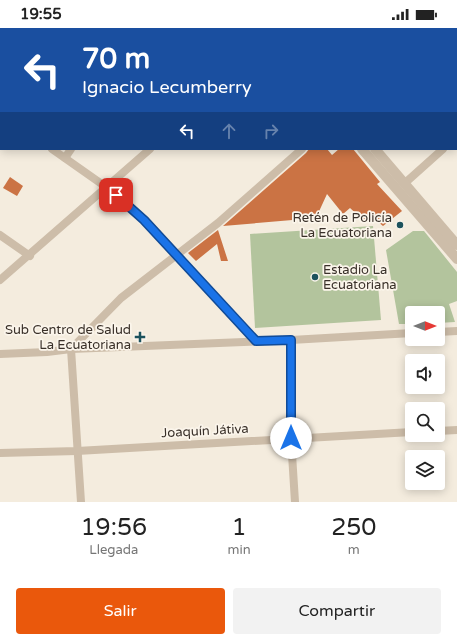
<!DOCTYPE html>
<html lang="es">
<head>
<meta charset="utf-8">
<style>
	body { margin:0; font-family:"Varela Round",sans-serif; background:#f2f2f2; color:#222; height:100vh; display:flex; flex-direction:column; font-size:15px; white-space:nowrap }
	* { box-sizing:border-box; margin:0 }
	p { font-size:13px; color:#767676 }
	.icon { flex:none; width:22px; height:22px; fill:none; stroke:currentColor; stroke-width:2; stroke-linecap:round; stroke-linejoin:round }
	.map { position:relative; height:474px; overflow:hidden }
	.panel { display:flex; flex-direction:column; background:#fff; flex:1 }
	.panel>* { flex:none }
	.guide { position:absolute; left:0px; top:0px; width:457px; height:122px; box-shadow:0 2px 10px #0003; background:#1a4fa0; color:#fff; overflow:hidden }
	.needle { width:26px; rotate:90deg }
	.tools { position:absolute; left:405px; top:278px; display:grid; gap:8px }
	.tools a { display:grid; place-items:center; width:40px; height:40px; border-radius:4px; background:#fff; box-shadow:0 2px 10px #0003; font-size:20px }
	.pin { position:absolute; display:grid; place-items:center; width:34px; height:34px; color:#fff; margin:-17px; border-radius:8px; box-shadow:0 2px 6px #0006 }
	.me { position:absolute; width:44px; margin:-22px; rotate:0deg; stroke-linejoin:round; filter:drop-shadow(0 0 3px #0008) }
	.turn { display:flex; align-items:center; gap:14px; height:84px; padding:0 16px; font-size:18px }
	.turn .icon { width:52px; height:52px; stroke-width:2.5 }
	.turn b { display:block; font-size:28px; line-height:34px }
	.lanes { display:flex; align-items:center; height:38px; padding:0 16px; background:#0003; justify-content:center; gap:20px; direction:ltr }
	.lanes .off { opacity:.35 }
	.eta { display:flex; justify-content:space-evenly; align-items:center; height:68px; text-align:center }
	.eta b { font-size:24px; font-weight:600; line-height:28px }
	.button { display:flex; gap:8px; margin-top:auto; padding:8px 16px }
	.button a { flex:1; height:46px; border-radius:4px; background:#ea580c; color:#fff; font-size:16px; font-weight:600; line-height:46px; text-align:center }
	.button a+a { background:#f2f2f2; color:#222 }
	.status { display:flex; justify-content:space-between; align-items:center; height:28px; padding:0 20px; background:#fff; direction:ltr }
	.status svg { height:11px; fill:currentColor }
	.map>svg:first-child { display:block }
	.green { fill:#b3c49d }
	.building { fill:#cb7344 }
	.lines { fill:none; stroke-linecap:round; stroke-linejoin:round }
	.minor { stroke:#cdbda9; stroke-width:8 }
	.tertiary { stroke:#cdbda9; stroke-width:10 }
	.route-casing { stroke:#114b97; stroke-width:10 }
	.route { stroke:#1a73e8; stroke-width:7 }
	.poi-dot { fill:#1c525d; stroke:#fbf5eb; stroke-width:1.5 }
	.labels { text-anchor:middle; dominant-baseline:central; stroke-width:3.5; stroke-linejoin:round; paint-order:stroke }
	.poi-label { font-size:13px; fill:#393029; stroke:#fbf5eb; text-anchor:end }
	.street-label { font-size:13px; fill:#393029; stroke:#fbf5eb }
</style>
</head>
<body>
<div class="status"><b>19:55</b><svg viewBox="0 0 49 12"><path d="M0 12V9h3v3zM5 12V6h3v6zM10 12V3h3v9zM15 12V0h3v12zM26 1h20v11H26zM47 4h2v5h-2z"/></svg></div>
<div class="map">
<svg width="457" height="474" viewBox="0 0 457 474">
	<rect width="100%" height="100%" fill="#f4ecde"/>
	<g class="green">
		<path d="M373 198 381 292 255 300 250 206Z"/>
		<path d="M413 203H424L457 244V273L449 276 455 294 438 295V285H412V296H399L386 222Z"/>
	</g>
	<g class="building">
		<path d="M309 121H327L332 127 339 121H353L380 154 377 156 402 183 383 198 377 193 363 192 350 180 343 186 327 166 316 190 223 198 306 125Z"/>
		<path d="M10 149 23 158 17 168 3 160Z"/>
		<path d="M218 202 228 233H221L217 216 196 233 188 225Z"/>
	</g>
	<g class="lines">
		<g class="minor">
			<path d="M152 1 153 0"/>
			<path d="M289 1 290 0"/>
			<path d="M438 1 439 0"/>
			<path d="M0 84 1 85"/>
			<path d="M456 110 457 109"/>
			<path d="M52 121 106 159 145 192 256 313"/>
			<path d="M65 130 71 121"/>
			<path d="M405 155 443 121"/>
			<path d="M0 207 30 228"/>
			<path d="M0 252 150 121"/>
			<path d="M438 304 457 303"/>
			<path d="M291 312V410L295 474"/>
			<path d="M0 326 47 324 71 321 291 312 412 305"/>
			<path d="M438 403 457 402"/>
			<path d="M0 425 77 423 412 404"/>
			<path d="M81 474 71 321 121 270 218 195 302 121"/>
		</g>
		<g class="tertiary">
			<path d="M247 0 248 1"/>
			<path d="M265 0 266 1"/>
			<path d="M32 1 33 0"/>
			<path d="M0 48 1 47"/>
			<path d="M362 121 457 231"/>
			<path d="M375 121 457 217"/>
		</g>
	</g>
	<g class="lines">
		<g class="route-casing">
			<path id="route" d="M116 167 144 192 256 313 291 312V410"/>
		</g>
		<use href="#route" class="route"/>
	</g>
	<g class="poi-dot">
		<circle cx="400" cy="197" r="4"/>
		<circle cx="315" cy="249" r="4"/>
		<path d="M138 303h4v4h4v4h-4v4h-4v-4h-4v-4h4z"/>
	</g>
	<g class="labels">
		<g class="poi-label">
			<text x="392" y="190">Retén de Policía<tspan x="392" dy="15">La Ecuatoriana</tspan></text>
			<text x="323" y="242" text-anchor="start">Estadio La<tspan x="323" dy="15">Ecuatoriana</tspan></text>
			<text x="131" y="302">Sub Centro de Salud<tspan x="131" dy="15">La Ecuatoriana</tspan></text>
		</g>
		<g class="street-label">
			<text transform="translate(205 403) rotate(-3)">Joaquín Játiva</text>
		</g>
	</g>
</svg>
<div class="tools">
<a><svg class="needle" viewBox="-14 -14 28 28"><path d="M0-13l5 13h-10z" fill="#e53935"/><path d="M0 13l5-13h-10z" fill="#767676"/></svg></a>
<a><svg class="icon" aria-label="sound" viewBox="0 0 24 24"><path d="M4 9h4l5-4v14l-5-4H4zM17 9q2 3 0 6"/></svg></a>
<a><svg class="icon" aria-label="search" viewBox="0 0 24 24"><circle cx="10" cy="10" r="6"/><path d="M15 15l6 6"/></svg></a>
<a><svg class="icon" aria-label="layers" viewBox="0 0 24 24"><path d="M12 4l9 5-9 5-9-5zM3 14l9 5 9-5"/></svg></a>
</div>
<div class="pin" style="left:116px;top:167px;background:#d93025"><svg class="icon" aria-label="arrive" viewBox="0 0 24 24"><path d="M6 21V4h12l-3 4 3 4H6"/></svg></div>
<svg class="me" style="left:291px;top:410px" viewBox="-20 -20 40 40"><circle r="19" fill="#fff"/><path d="M0-13L10 11 0 6-10 11z" fill="#1a73e8"/></svg>
<div class="guide">
<div class="turn"><svg class="icon" aria-label="left" viewBox="0 0 24 24"><path d="M17 20v-9H6M10 6l-5 5 5 5"/></svg><div><b>70 m</b>Ignacio Lecumberry</div></div>
<div class="lanes"><svg class="icon" aria-label="left" viewBox="0 0 24 24"><path d="M17 20v-9H6M10 6l-5 5 5 5"/></svg><svg class="icon off" aria-label="ahead" viewBox="0 0 24 24"><path d="M12 20V5M6 11l6-6 6 6"/></svg><svg class="icon off" aria-label="right" viewBox="0 0 24 24"><path d="M7 20v-9h11M14 6l5 5-5 5"/></svg></div>
</div>
</div>
<section class="panel">
<div class="eta">
<div><b>19:56</b><p>Llegada</p></div>
<div><b>1</b><p>min</p></div>
<div><b>250</b><p>m</p></div>
</div>
<div class="button"><a>Salir</a><a>Compartir</a></div>
</section>
</body>
</html>
